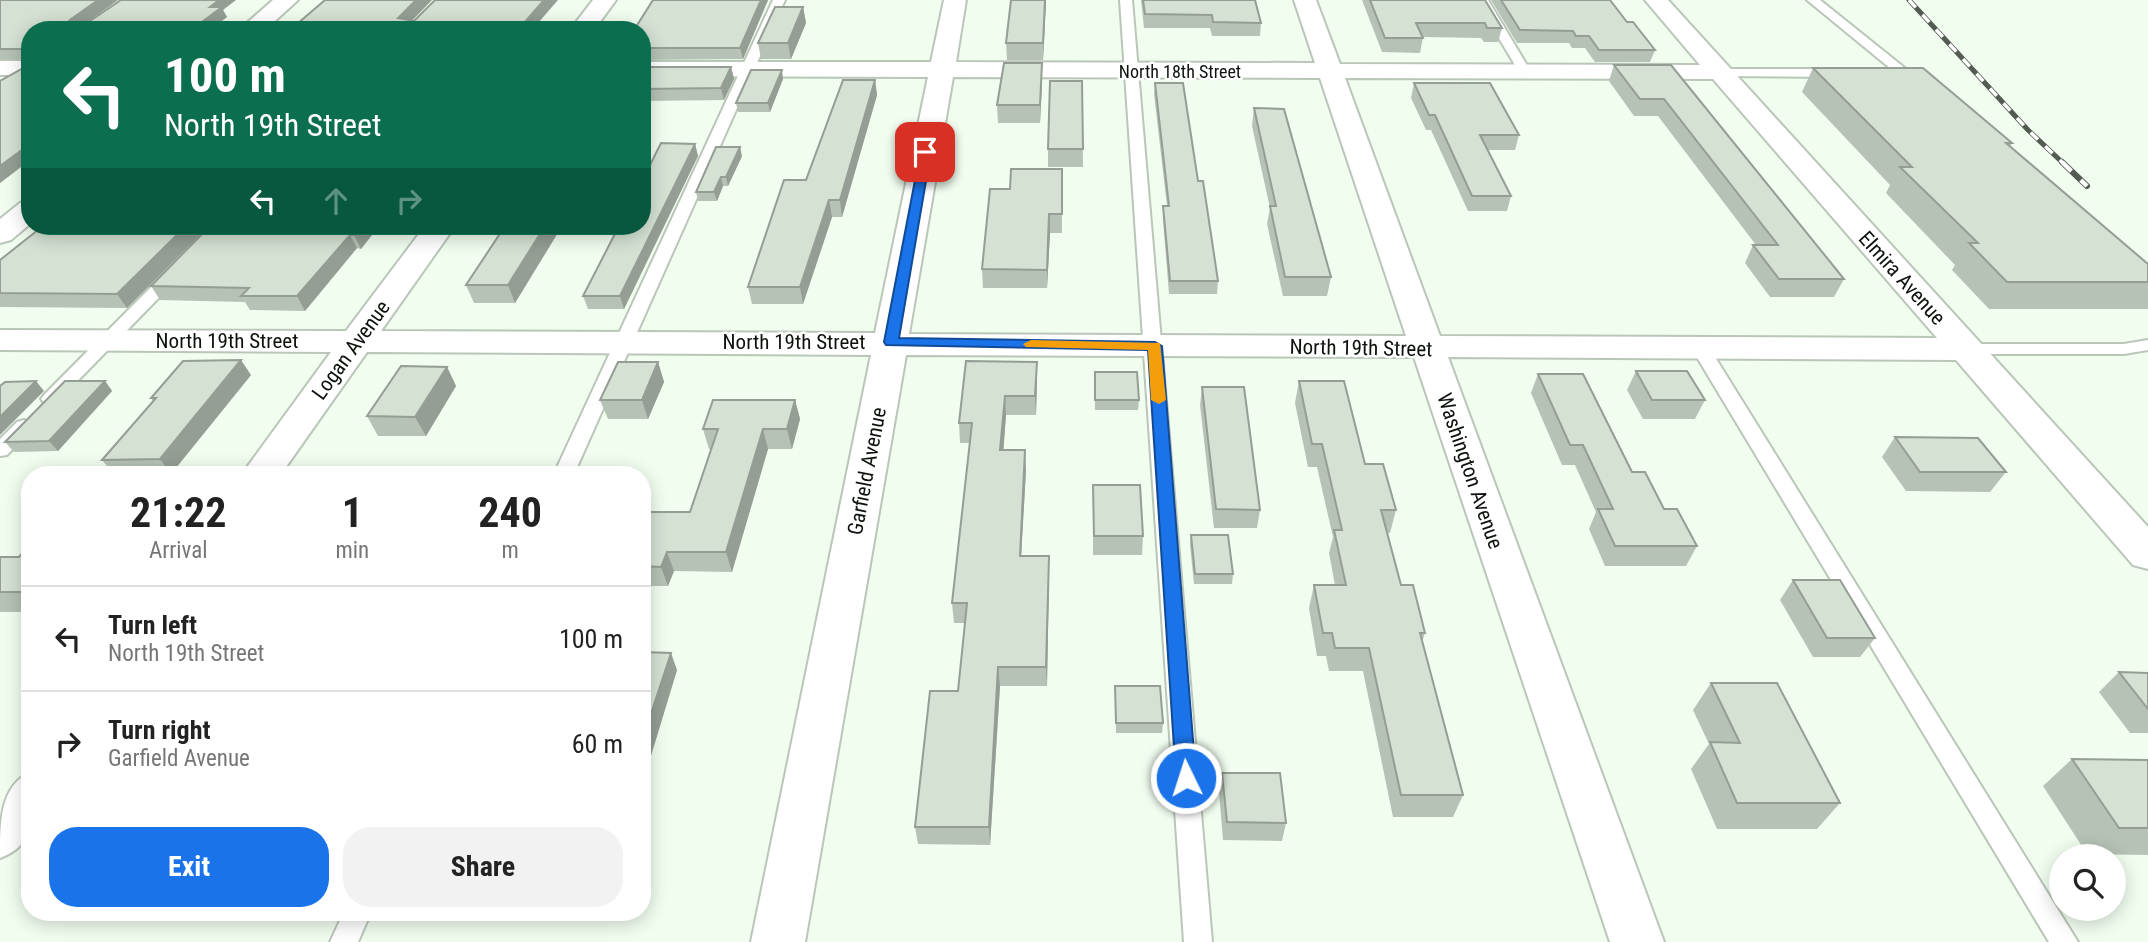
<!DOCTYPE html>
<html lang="en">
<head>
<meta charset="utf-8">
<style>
	body { margin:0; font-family:"Roboto Condensed",sans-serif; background:#f2f2f2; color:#222; height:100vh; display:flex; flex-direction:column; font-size:26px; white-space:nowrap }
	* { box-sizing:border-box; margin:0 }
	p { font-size:23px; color:#767676 }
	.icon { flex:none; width:38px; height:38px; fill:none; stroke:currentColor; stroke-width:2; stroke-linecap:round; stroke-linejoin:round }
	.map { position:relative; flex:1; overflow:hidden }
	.sheet { position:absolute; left:21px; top:466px; width:630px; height:455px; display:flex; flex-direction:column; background:#fff; border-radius:28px; box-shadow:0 4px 18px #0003 }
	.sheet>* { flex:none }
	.banner { position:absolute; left:21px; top:21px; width:630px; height:214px; border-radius:28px; box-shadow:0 4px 18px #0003; background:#0b6e4f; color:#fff; overflow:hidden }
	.controls { position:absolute; left:2049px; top:844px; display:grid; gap:14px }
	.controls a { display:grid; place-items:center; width:77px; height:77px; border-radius:50%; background:#fff; box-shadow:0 4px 18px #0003; font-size:35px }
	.pin { position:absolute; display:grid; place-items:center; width:60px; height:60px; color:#fff; margin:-30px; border-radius:14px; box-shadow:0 4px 10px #0006 }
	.me { position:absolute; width:77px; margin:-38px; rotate:356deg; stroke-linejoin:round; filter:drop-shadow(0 0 5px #0008) }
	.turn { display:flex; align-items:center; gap:24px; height:147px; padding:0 28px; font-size:32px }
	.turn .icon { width:91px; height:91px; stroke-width:2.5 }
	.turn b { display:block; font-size:49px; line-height:60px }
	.lanes { display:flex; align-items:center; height:66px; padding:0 28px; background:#0003; justify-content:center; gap:35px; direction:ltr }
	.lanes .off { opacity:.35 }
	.eta { display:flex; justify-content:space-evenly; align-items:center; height:119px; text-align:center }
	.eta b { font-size:42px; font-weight:700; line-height:49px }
	.primary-button { display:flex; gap:14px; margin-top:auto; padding:14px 28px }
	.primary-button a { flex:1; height:80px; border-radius:28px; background:#1a73e8; color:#fff; font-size:28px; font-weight:700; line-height:80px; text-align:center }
	.primary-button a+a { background:#f2f2f2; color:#222 }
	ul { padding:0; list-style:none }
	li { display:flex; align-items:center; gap:21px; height:105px; padding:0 28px; border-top:2px solid #e0e0e0 }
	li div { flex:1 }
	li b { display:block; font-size:26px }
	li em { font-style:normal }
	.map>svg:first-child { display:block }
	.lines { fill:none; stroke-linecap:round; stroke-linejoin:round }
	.service-casing { stroke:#b9c6b8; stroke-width:4 }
	.minor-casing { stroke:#b9c6b8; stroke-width:4 }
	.service { fill:#fff; fill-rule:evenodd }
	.minor { fill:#fff; fill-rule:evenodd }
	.rail-far1-casing { stroke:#545b53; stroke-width:5 }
	.rail-casing { stroke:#545b53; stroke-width:6 }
	.rail-far1 { stroke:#fff; stroke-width:3.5; stroke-dasharray:10; stroke-linecap:butt }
	.rail { stroke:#fff; stroke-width:4.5; stroke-dasharray:13; stroke-linecap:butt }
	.wall { fill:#b6c2b5 }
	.shaded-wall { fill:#949e94 }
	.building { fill:#d4e1d3; stroke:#949e94; stroke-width:2 }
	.route { fill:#1a73e8; stroke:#114b97; stroke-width:2 }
	.slow { fill:#f59e0b }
	.labels { text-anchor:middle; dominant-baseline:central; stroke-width:5; stroke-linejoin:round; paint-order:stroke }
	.far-street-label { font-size:18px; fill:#0d120d; stroke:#fff }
	.street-label { font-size:21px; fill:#0d120d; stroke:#fff }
</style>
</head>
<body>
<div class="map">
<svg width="2148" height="942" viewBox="0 0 2148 942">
	<rect width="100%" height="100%" fill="#f0fdef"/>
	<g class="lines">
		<g class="service-casing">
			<g id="service">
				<path d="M773 0H785L574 474H554Z"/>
				<path d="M1120 0H1132L1212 942H1184Z"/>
				<path d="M1476 0H1488L1531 72 1529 75H1521Z"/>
				<path d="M1807 0H1820L1921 81V87H1913Z"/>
				<path d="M1714 69H1836L1842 73 1836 77 1718 76 1714 75Z"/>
				<path d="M174 268 180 270V276L56 403H44L41 399 44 395 168 270Z"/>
				<path d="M2148 340V350L2124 354H1965L1956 349 1965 344H2124Z"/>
				<path d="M1701 344 1710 349 2078 942H2049L1692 349Z"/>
				<path d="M24 420 33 426 31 430 7 455 0 456V439L17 422Z"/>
				<path d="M344 912H371L358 942H330Z"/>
			</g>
		</g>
		<g class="minor-casing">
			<g id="minor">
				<path d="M273 0H298L265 30H239Z"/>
				<path d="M593 0H616L594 30H570Z"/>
				<path d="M944 0H966L956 62 1315 63 1294 0H1316L1340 64 1700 65 1645 0H1668L2148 527V569L2133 565 1956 360 1448 357 1664 942H1610L1414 357 906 355 805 942H751L871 355 367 352 281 474H242L331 352 0 350V330L346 331 425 226H455L381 331 875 333 928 77 642 76V62H931ZM953 77 1320 78 1406 336 909 334ZM1345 78 1713 79 1937 338 1440 336Z"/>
				<rect x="0" y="61" width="30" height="14"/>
				<path d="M30 200V224L11 240 0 243V219L20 203Z"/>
				<path d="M30 772C30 809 41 843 0 858 0 821 0 787 30 772Z"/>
			</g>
		</g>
		<use href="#service" class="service"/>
		<use href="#minor" class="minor"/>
		<g class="rail-far1-casing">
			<path id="rail-far1" d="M1909 0 2028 130 2064 164"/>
		</g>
		<g class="rail-casing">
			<path id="rail" d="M2062 162 2087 186"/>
		</g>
		<use href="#rail-far1" class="rail-far1"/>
		<use href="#rail" class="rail"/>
	</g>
	<g class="wall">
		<path d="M0 0H118L86 23 223 10 227 17 210 30H30V160L0 183 25 67V59H0Z"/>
		<path d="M653 0H768L743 59 642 60V30Z"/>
		<path d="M1046 0 1043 60H1007L1006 43Z"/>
		<path d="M1141 0H1255L1261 23 1260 36H1212L1210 28H1144Z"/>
		<path d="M1362 0H1485L1502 28 1498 42H1484L1481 38 1423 37 1420 53 1382 52Z"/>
		<path d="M1491 0H1610L1627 22 1655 50 1650 62H1595L1585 48H1572L1569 43H1517Z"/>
		<path d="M803 7 806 23 791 59H761L758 43Z"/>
		<path d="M1614 65H1671L1844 279 1834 297H1770L1745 263 1753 245H1756L1658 116H1634L1609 81Z"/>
		<path d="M642 67H731L734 79 724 100 642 101Z"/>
		<path d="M1813 68 2012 143 2010 147 2148 264V309H1989L1952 270 1955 265 1886 193 1890 185 1802 92Z"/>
		<path d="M783 79 770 112H738L736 103Z"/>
		<path d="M875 80 877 95 842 217H832L803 304H752L748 287 806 180Z"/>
		<path d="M1042 80 1040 123H998L997 105Z"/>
		<path d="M1082 81 1083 167H1048V149Z"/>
		<path d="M1155 83 1198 181 1218 281 1217 294H1169L1163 219V206H1167L1154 94Z"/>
		<path d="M1414 83 1519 135 1515 150H1488L1511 196 1507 211H1468L1431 130H1426L1411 98Z"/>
		<path d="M1254 108 1331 277 1327 296H1283L1267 224 1270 208 1252 126Z"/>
		<path d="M695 144 698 156 624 309H588L583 296Z"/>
		<path d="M742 156 728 186H723L717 201H698L696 192Z"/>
		<path d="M1062 169V233H1050L1047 288H983L982 269 1010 189Z"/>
		<path d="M209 226 127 308 0 307V260Z"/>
		<path d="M210 226H379L361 249 357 248 305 311 250 310 245 302 160 300 151 286Z"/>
		<path d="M505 226H562L515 303H474L466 285Z"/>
		<path d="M966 361 1037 381 1036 415H1006L1003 450 1026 470 1021 556H1049L1047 686H1000L990 845 918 844 915 827 958 691 965 623H954L952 603 970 443H960L959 423Z"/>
		<path d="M658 362 664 382 648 419H608L600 400Z"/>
		<path d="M447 367 456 386 426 436H378L367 416Z"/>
		<path d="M1636 371 1705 400 1695 419H1643L1627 390Z"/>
		<path d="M1095 372 1139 400 1138 410H1095Z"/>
		<path d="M1538 374 1632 472 1697 546 1686 566H1605L1589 529 1596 512 1575 465H1562L1531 393Z"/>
		<path d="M251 375 171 474H114L102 460 153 401 151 398Z"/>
		<path d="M105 381 112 391 58 451 14 452 5 442Z"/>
		<path d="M1299 381 1365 464 1396 510 1390 533H1387L1401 585 1425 633 1422 642 1463 795 1453 817H1393L1363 671H1329L1326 656H1317L1309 608 1314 585H1335L1329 553 1333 537 1317 467H1308L1295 403Z"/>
		<path d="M1202 387 1260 510 1257 528H1214L1200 405Z"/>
		<path d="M795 400 800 419 792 449H768L732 572 674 571 668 586H642V512H690L712 449H709L703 429Z"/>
		<path d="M1895 437 2006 472 1990 492 1906 491 1882 457Z"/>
		<path d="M1093 485 1143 536 1142 555H1093Z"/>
		<path d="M1191 535 1233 574 1232 584H1194L1190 545Z"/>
		<path d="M30 544V612H0V557H19Z"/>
		<path d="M1793 580 1875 638 1860 657H1813L1780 600Z"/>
		<path d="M642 652 677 670 649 762H642Z"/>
		<path d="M2119 672 2148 673V733H2130L2099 692Z"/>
		<path d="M1711 683 1840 803 1817 829H1717L1691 769 1709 744 1693 710Z"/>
		<path d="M1115 686 1163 723 1162 733H1116Z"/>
		<path d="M2072 759 2148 760V855L2087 854 2043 786Z"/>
		<path d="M1222 773 1286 823 1282 841 1223 840 1219 792Z"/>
	</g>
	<g class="shaded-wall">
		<path d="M98 0H118L76 30 70 20Z"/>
		<path d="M219 0H236L223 10 227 17 210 30H191L210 7Z"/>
		<path d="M416 0H432L403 30 398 18Z"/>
		<path d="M544 0H558L532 30H518Z"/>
		<path d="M761 0H768L743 59 740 48Z"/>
		<path d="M1045 0H1046L1043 60V43Z"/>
		<path d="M803 7 806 23 791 59 788 43Z"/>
		<path d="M1042 63V80L1040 123V105Z"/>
		<path d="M731 67 734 79 724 100 721 88Z"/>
		<path d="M782 70 783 79 770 112 768 103Z"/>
		<path d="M875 80 877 95 842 217 840 200Z"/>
		<path d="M30 144V160L0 183V166Z"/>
		<path d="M695 144 698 156 624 309 620 296Z"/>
		<path d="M740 147 742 156 728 186 726 177Z"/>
		<path d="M721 177 723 186 717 201 714 192Z"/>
		<path d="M829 200 832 217 803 304 800 287Z"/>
		<path d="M1049 214 1050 233 1047 288V270Z"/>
		<path d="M186 226H209L127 308 117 294Z"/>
		<path d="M362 226H379L361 249 354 235Z"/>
		<path d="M545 226H562L515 303 508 285Z"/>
		<path d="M350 235 357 248 305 311 297 296Z"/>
		<path d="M241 360 251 375 171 474 160 459Z"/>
		<path d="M658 362 664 382 648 419 642 400Z"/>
		<path d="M1037 362V381L1036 415 1035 396Z"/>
		<path d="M447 367 456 386 426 436 415 417Z"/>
		<path d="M36 381 44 391 0 435V417Z"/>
		<path d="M105 381 112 391 58 451 49 441Z"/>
		<path d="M1005 396 1006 415 1002 470 1000 450Z"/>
		<path d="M795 400 800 419 792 449 787 429Z"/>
		<path d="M763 429 768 449 732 572 726 552Z"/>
		<path d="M1025 450 1026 470 1020 576V556Z"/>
		<path d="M667 552 674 571 668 586 661 567Z"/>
		<path d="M1049 556V576L1047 686 1046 667Z"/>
		<path d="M671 653 677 670 649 762 642 748V741Z"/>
		<path d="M998 667 1000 686 990 845 989 827Z"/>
	</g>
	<g class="building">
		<path d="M0 0H98L70 20 87 23 121 0H219L210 7H222L191 30H30V144L0 166V81L25 67V49H0Z"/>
		<path d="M325 0H416L398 18 414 21 435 0H544L518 30H290Z"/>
		<path d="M653 0H761L740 48H642V30H634Z"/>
		<path d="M1011 0H1045L1043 43H1006Z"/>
		<path d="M1143 0H1255L1261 23 1213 22 1212 15 1145 14Z"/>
		<path d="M1370 0H1485L1502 28H1487L1485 23H1416L1423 38H1385Z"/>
		<path d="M1501 0H1610L1627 22H1633L1655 50H1599L1589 36H1576L1573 31 1520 30Z"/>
		<path d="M775 7H803L788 43H758Z"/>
		<path d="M1004 63H1042L1040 105H997Z"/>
		<path d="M1614 65H1671L1844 279H1779L1753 245H1778L1664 99H1640Z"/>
		<path d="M642 67H731L721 88 642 89Z"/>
		<path d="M1813 68H1923L2012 143H2006L2148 264V282H2007L1969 243H1978L1900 167H1912Z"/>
		<path d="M751 70H782L768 103H736Z"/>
		<path d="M843 80H875L840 200H829L800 287H748L784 180H806Z"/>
		<path d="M1050 81H1082L1083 149H1048Z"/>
		<path d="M1155 83H1183L1198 181H1203L1218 281H1170L1163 206H1169Z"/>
		<path d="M1414 83H1490L1519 135H1480L1511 196H1472L1435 115H1429Z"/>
		<path d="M1254 108 1284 109 1331 277H1285L1270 206H1276Z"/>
		<path d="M661 143 695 144 620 296H583L619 226H642V181Z"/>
		<path d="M716 147H740L726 177H721L714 192H696Z"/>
		<path d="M1011 169H1062V214H1049L1047 270 982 269 990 189H1010Z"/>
		<path d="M43 226H186L117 294 0 293V260Z"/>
		<path d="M210 226H362L354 235H350L297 296H241L249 288 151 286Z"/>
		<path d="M505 226H545L508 285H466Z"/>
		<path d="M241 360 160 459 102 460 156 398H151L183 361Z"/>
		<path d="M966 361 1037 362 1035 396H1005L1000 450H1025L1020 556H1049L1046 667H998L989 827H915L930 691H958L967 603H952L972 423H959Z"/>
		<path d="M618 362H658L642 400H600Z"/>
		<path d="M401 366 447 367 415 417 367 416Z"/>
		<path d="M1636 371H1687L1705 400H1652Z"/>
		<path d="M1095 372H1137L1139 400H1095Z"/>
		<path d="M1538 374H1583L1632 472H1645L1664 509H1677L1697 546H1615L1598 509H1613L1583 445H1570Z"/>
		<path d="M36 381 0 417V386L5 382Z"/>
		<path d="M65 381H105L49 441 5 442Z"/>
		<path d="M1299 381H1344L1365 464H1383L1396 510H1381L1401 585H1413L1425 633H1420L1463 795H1401L1369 648H1335L1332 633H1323L1314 585H1346L1334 530H1342L1322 444H1312Z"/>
		<path d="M1202 387H1244L1260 510 1216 509Z"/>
		<path d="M713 400H795L787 429H763L726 552H667L661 567 642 566V512H690L718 429H703Z"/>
		<path d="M1895 437 1978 438 2006 472H1920Z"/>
		<path d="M1093 485H1140L1143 536H1094Z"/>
		<path d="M1191 535H1228L1233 574H1195Z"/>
		<path d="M30 544V592H0V557H19Z"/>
		<path d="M1793 580H1840L1875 638H1827Z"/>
		<path d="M642 652 671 653 642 741Z"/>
		<path d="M2119 672 2148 673V709Z"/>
		<path d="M1711 683H1777L1840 803H1737L1710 742 1740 743Z"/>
		<path d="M1115 686H1160L1163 723H1116Z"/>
		<path d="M2072 759 2148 760V828H2119Z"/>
		<path d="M1222 773H1280L1286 823 1227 822Z"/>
	</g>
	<path class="route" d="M921 149 931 152 899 338 1155 342 1162 346 1196 778 1193 784 1186 786 1179 784 1176 778 1148 350 886 345 884 342Z"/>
	<path class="slow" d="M1031 340 1160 343 1166 400 1159 404 1151 400 1148 350 1026 347 1023 344Z"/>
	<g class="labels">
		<g class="far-street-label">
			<text x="1180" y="71">North 18th Street</text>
		</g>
		<g class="street-label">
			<text transform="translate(1902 278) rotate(48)">Elmira Avenue</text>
			<text x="227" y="341">North 19th Street</text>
			<text x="794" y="342">North 19th Street</text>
			<text transform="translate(1361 348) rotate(1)">North 19th Street</text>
			<text transform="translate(351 350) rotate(-54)">Logan Avenue</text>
			<text transform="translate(867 471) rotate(-79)">Garfield Avenue</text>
			<text transform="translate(1470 471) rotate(71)">Washington Avenue</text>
		</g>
	</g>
</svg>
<div class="controls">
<a><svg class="icon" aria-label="search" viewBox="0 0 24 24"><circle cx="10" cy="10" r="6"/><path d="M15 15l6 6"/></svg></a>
</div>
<div class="pin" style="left:925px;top:152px;background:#d93025"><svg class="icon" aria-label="arrive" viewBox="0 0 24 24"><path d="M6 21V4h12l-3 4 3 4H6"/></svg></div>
<svg class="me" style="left:1186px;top:778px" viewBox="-20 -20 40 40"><circle r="17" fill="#1a73e8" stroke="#fff" stroke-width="3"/><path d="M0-11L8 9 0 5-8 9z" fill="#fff"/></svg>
<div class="banner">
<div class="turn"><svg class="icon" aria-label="left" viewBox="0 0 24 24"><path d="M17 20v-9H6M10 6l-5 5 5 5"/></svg><div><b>100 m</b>North 19th Street</div></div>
<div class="lanes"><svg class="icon" aria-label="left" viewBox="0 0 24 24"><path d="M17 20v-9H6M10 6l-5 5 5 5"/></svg><svg class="icon off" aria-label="ahead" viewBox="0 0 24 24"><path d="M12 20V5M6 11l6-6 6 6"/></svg><svg class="icon off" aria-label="right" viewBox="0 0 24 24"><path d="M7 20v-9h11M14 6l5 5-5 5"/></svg></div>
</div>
<section class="sheet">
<div class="eta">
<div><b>21:22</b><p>Arrival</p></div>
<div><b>1</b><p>min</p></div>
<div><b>240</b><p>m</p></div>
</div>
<ul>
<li><svg class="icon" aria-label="left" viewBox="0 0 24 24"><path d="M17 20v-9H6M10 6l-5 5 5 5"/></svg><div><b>Turn left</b><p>North 19th Street</p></div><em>100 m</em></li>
<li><svg class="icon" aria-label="right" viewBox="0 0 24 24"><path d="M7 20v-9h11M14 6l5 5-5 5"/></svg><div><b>Turn right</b><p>Garfield Avenue</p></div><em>60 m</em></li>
</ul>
<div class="primary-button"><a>Exit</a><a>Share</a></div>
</section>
</div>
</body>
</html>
